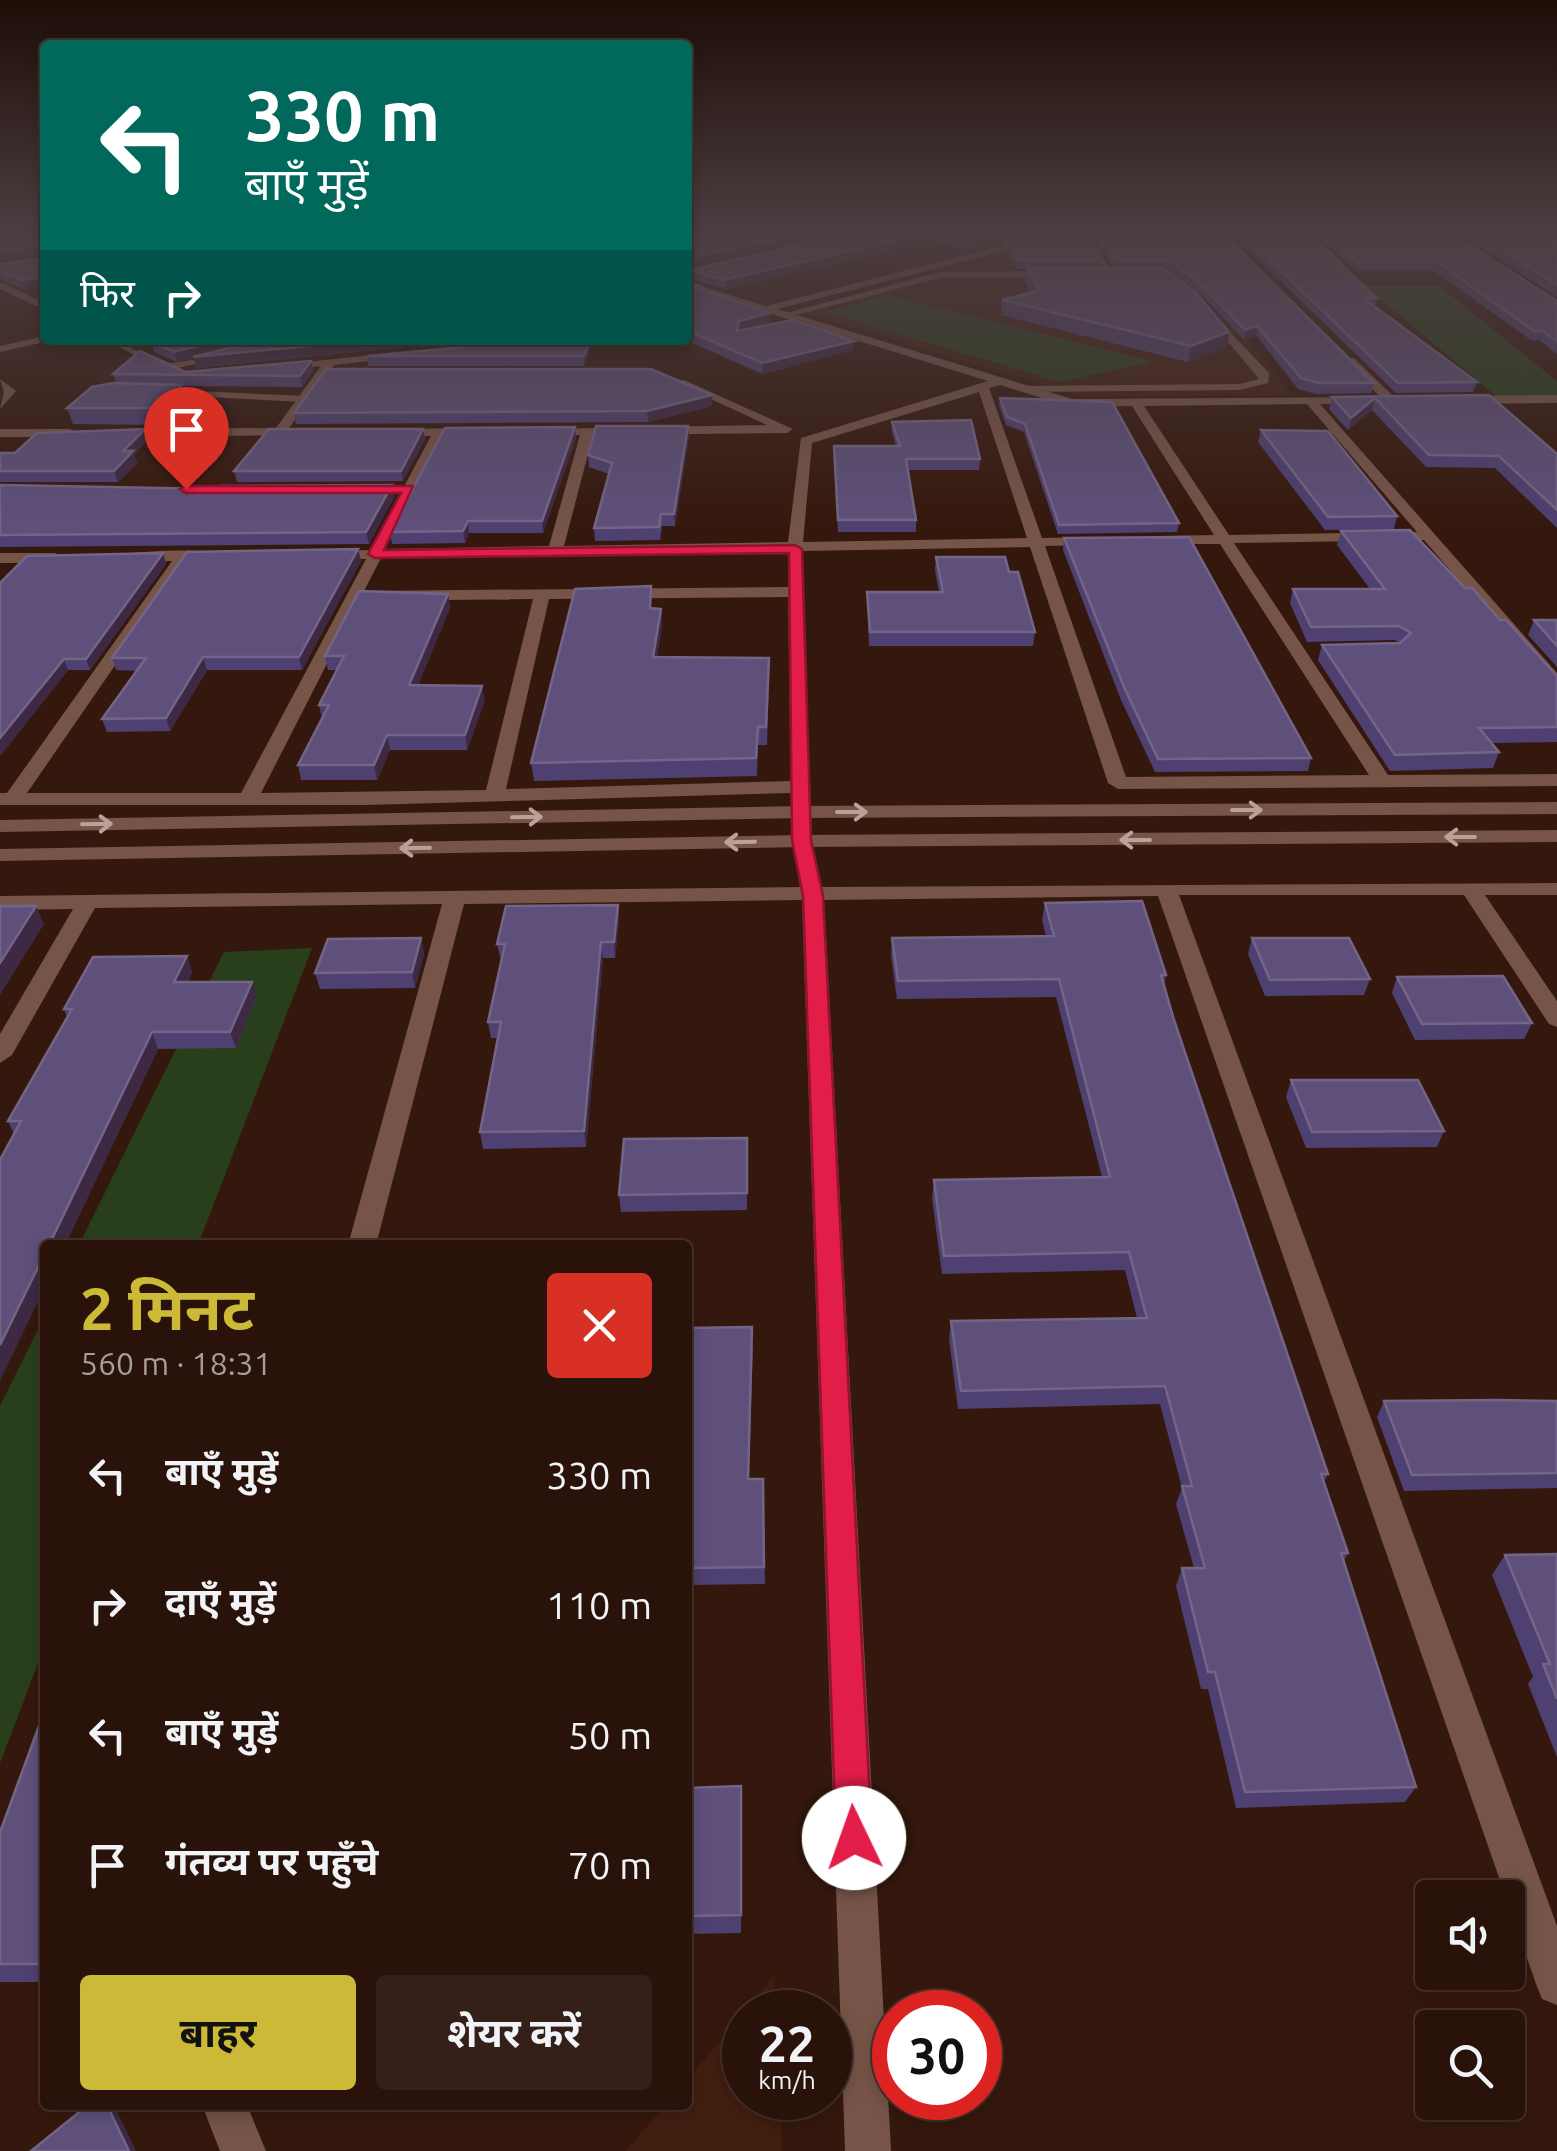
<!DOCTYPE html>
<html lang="hi">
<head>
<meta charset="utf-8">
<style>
	body { margin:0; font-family:Ubuntu,"Noto Sans Devanagari",sans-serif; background:#342018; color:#f1f3f6; height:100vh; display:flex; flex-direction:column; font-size:38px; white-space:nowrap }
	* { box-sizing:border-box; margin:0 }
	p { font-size:32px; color:#a59e9c }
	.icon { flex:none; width:55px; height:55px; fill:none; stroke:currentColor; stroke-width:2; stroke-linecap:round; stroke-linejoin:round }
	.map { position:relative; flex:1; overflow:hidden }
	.details { position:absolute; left:40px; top:1240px; width:652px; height:870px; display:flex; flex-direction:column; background:#28120a; border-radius:10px; box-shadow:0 5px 15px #0003,0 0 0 2px #44322b }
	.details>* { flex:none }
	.top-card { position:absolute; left:40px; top:40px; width:652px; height:305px; border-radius:10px; box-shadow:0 5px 15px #0003,0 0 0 2px #44322b; background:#00695c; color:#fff; overflow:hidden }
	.buttons { position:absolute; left:1415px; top:1880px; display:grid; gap:20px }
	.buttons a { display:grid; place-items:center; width:110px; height:110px; border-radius:10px; background:#28120a; box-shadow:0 5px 15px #0003,0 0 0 2px #44322b; font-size:50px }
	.speed { position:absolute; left:722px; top:1990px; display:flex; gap:20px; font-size:50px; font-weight:700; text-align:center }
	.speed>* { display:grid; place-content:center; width:130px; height:130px; border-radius:50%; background:#28120a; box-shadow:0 5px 15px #0003,0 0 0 2px #44322b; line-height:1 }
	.speed small { font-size:25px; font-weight:400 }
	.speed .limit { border:15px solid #d22; background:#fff; color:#111 }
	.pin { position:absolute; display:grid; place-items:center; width:85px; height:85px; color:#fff; margin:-102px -42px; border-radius:50% 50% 50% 0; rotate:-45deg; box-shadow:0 0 10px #0007 }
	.pin .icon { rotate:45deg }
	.me { position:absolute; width:110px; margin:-55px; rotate:357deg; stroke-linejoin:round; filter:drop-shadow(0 0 8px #0008) }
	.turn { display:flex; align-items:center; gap:35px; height:210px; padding:0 40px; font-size:45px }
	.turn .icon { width:130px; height:130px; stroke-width:2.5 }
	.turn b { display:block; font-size:70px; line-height:85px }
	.then { display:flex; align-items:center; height:95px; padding:0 40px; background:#0003; gap:20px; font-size:38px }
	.round { display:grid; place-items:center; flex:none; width:105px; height:105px; border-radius:10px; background:#342018 }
	.head { display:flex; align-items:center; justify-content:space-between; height:170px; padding:0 40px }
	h1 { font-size:60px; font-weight:700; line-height:75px; color:#ccb938 }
	.cta { display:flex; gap:20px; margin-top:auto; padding:20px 40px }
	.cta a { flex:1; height:115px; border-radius:10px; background:#ccb938; color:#111; font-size:40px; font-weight:700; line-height:115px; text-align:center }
	.cta a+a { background:#342018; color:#f1f3f6 }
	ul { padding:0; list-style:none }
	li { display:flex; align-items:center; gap:30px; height:130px; padding:0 40px }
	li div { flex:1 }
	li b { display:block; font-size:38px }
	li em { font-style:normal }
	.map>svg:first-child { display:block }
	.built { fill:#411e10 }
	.green { fill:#293f1b }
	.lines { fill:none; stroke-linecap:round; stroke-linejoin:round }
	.lane { fill:#765448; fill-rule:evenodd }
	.street { fill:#765448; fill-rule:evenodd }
	.secondary { fill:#765448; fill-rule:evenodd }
	.wall { fill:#4e4070 }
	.shaded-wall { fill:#3d2944 }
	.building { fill:#5e507a; stroke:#746587; stroke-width:2.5 }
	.oneway { stroke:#bba198 }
	.route { fill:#e11d48; stroke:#92132f; stroke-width:2.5 }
</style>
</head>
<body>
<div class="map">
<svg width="1557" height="2151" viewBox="0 0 1557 2151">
	<rect width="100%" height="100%" fill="#35180d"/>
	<g class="built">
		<path d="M1022 254 1096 270H1189L1293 395 1083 397 794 310Z"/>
		<path d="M774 1976 776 2012H745V2098H780L782 2151H626L665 2105H688V2079Z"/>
	</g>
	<g class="green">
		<path d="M1365 286H1439L1557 381V395L1499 399Z"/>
		<path d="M889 295 1153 362 1060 382 825 312Z"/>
		<path d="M312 948 198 1245H79L224 952Z"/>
		<path d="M45 1315V1645L0 1763V1406Z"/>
	</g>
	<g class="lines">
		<g class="lane">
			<path d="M1056 271 1059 276 940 278 784 318 779 315 940 272Z"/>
			<path d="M1208 309 1269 373 1268 383 1239 390 1023 392 1018 389 1023 386 1239 384 1259 379 1205 314Z"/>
			<path d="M153 389 304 396 309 399 304 402 149 394Z"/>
		</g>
		<g class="street">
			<path d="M1078 226H1086L1112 274H1106Z"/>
			<path d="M1295 226H1304L1368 288H1362Z"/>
			<path d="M1001 246 1004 251 777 309 1072 399 1369 397 1365 404H1320L1557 673V689L1551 688 1424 540 1234 543 1388 775 1557 774V786L1118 789 1108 783 1030 547 802 551 812 841 822 887 1557 883V895H1485L1557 1001V1027L1549 1024 1464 895H1179L1557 1926V2005L1542 1999 1536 1984 1158 896 824 900 891 2151H845L802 900 464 904 376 1245H348L442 904 95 908 12 1055 0 1063V1034L73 909 0 910V896L800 887 792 841 791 793 366 805H0V793H7L172 561 130 562 122 557 125 554C144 551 208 547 223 556L215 561H187L27 793H241L366 559H325L318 555 325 551 370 550 431 436H390L386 429 475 428 481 432 475 436H443L385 549 549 546 580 435 545 436 541 429 767 425 674 382 684 380 793 429 787 433 593 435 564 546 788 542 801 438 988 381 688 288V282L766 306ZM1000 385 1071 407 1132 406 1214 535 1160 536 1153 540 1160 544H1220L1369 775 1126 777 1045 546 1095 545 1102 541 1095 537 1042 538 989 388ZM979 392 1027 538 803 542 812 443ZM1307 404 1417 532 1229 535 1144 406ZM788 551V587L364 591 381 558ZM788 597 791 781 506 789 549 599ZM533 599 486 790 261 793 359 601Z"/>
			<path d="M0 282 45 303V310L0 289Z"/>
			<path d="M45 336 49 341 0 352V346Z"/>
			<path d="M106 340C129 340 150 365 172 363 215 358 256 340 299 340L165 371Z"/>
			<path d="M401 352 405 357 334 365 289 428 304 429V435L115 437 109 433 115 429 276 428 321 366 282 370 278 365Z"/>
			<path d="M1346 358H1354L1394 397V403H1386L1346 362Z"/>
			<path d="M0 379 16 391 0 409 4 392Z"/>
			<path d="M1557 395V403L1460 404 1454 400 1460 396Z"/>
			<path d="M0 429H70L76 433 70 437H0Z"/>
			<path d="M0 553H55L63 558 55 563H0Z"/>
			<path d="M202 2105H247L266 2151H220Z"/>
		</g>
		<g class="secondary">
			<path d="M1557 802V814L802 818 0 832V820L802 806Z"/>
			<path d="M1557 830V842L802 847 0 861V849L802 835Z"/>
		</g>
	</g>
	<g class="wall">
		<path d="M45 226V286L25 290 0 279V264L43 258 44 253 0 261Z"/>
		<path d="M736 226H1079L1100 260 1099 268H1113L1088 226H1215L1374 383 1371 393 1316 394 1298 389 1256 335 1244 340 1204 297 1169 270H1166L1195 292 1229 332 1227 347 1188 362 1001 315 1002 300 1031 292 1025 282 1027 269H1018L1002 242 971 250 933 241 725 289 691 279V270L873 228 688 267V237Z"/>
		<path d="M1224 226H1301L1340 262 1339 267 1377 298 1375 306 1477 382 1473 392 1396 393Z"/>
		<path d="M1308 226H1439L1557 301V354L1539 340H1531L1434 271H1356Z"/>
		<path d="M1459 226H1557V297L1457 232Z"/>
		<path d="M688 281 699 289 770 322 739 331 853 350 762 374 686 340Z"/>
		<path d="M154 340H477L196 368 194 358 177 362 154 352 152 342Z"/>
		<path d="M594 340 584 366H368L367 356 453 348Z"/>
		<path d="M313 371 302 387 182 386 186 401 163 425 73 424 67 408 116 383 113 374 185 372Z"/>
		<path d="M712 395V406L648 422 296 424 294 413Z"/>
		<path d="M1489 395 1557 454V528L1495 468 1426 467 1372 410 1348 430 1329 409 1332 397Z"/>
		<path d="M1000 398 1179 523 1177 532 1058 534 1024 432 1006 425 999 406Z"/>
		<path d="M892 422 980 459 979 470H908L916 520V532H838L834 446H896L892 432Z"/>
		<path d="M688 426 689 437 675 526H662L660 540 595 541 594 528 609 474 589 467 588 455Z"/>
		<path d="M575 427 576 438 543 533H469L465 543 392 544 390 532Z"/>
		<path d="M145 429 148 440 134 454 137 463 118 482H0V453H15Z"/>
		<path d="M423 429 425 439 403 481 237 482 234 471Z"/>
		<path d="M1261 430 1397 516 1394 529 1325 530 1258 442Z"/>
		<path d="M0 485 394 497 369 544 0 547Z"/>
		<path d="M1341 531 1465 588 1500 620 1557 676V742L1492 743 1499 752 1493 768 1390 771 1318 660 1322 645 1399 643 1395 640 1307 642 1290 603 1293 589H1370L1337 545Z"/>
		<path d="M1064 538 1311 758 1308 771 1155 772 1121 700 1063 550Z"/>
		<path d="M358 549 361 561 302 670H207L170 731 107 732 102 719 137 671 116 670 112 658Z"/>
		<path d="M163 553 166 564 90 670H68L0 756V583Z"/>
		<path d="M936 557 1009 572 1035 632 1033 646H869L867 592H939L935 570Z"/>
		<path d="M448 594 450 608 418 685 485 700 467 750H390L377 780H301L298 765 322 718 319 705 337 670H328L325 656Z"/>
		<path d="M652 608 661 609 662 625 657 657 769 675 767 745H758L757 776 534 781 531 763Z"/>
		<path d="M1534 620H1557V667L1528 635Z"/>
		<path d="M1045 903 1166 975 1164 984 1174 1020 1328 1474 1324 1482 1348 1553 1344 1561 1416 1787 1405 1802 1236 1808 1208 1689H1201L1176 1586 1182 1568H1194L1176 1504 1182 1488 1160 1404 958 1409 949 1339 951 1321 1137 1318 1125 1270 942 1274 932 1198 934 1180 1102 1177 1056 997 897 999 891 956 892 938 1046 936 1042 920Z"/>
		<path d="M618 905 619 920 615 958H603L586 1147 483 1149 480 1132 498 1038H491L488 1022 501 960 497 944Z"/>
		<path d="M421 938 424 954 415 988 320 989 315 973Z"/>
		<path d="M1252 938 1370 979 1364 995 1265 996 1248 954Z"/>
		<path d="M187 956 192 972 188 982 256 998 236 1048 158 1049 65 1245H45L14 1134 8 1121 67 1017 64 1009Z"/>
		<path d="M1397 977 1532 1023 1524 1039 1415 1040 1392 993Z"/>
		<path d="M1291 1080 1444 1131 1437 1147 1306 1148 1286 1097Z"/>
		<path d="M747 1138V1210L621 1212 619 1195Z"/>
		<path d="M688 1328 753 1345 749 1479H763L765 1584 688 1585Z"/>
		<path d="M1384 1401H1557V1488L1404 1491 1377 1417Z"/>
		<path d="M1557 1554V1757L1528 1684 1533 1677 1492 1575 1505 1555Z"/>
		<path d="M45 1726V1982H0V1832Z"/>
		<path d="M741 1786V1933L688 1934V1788Z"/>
	</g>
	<g class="shaded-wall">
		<path d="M688 226H725L689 233Z"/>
		<path d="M842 226H881L688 267V258Z"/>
		<path d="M934 232 933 241 725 289 724 280Z"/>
		<path d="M1003 233 1002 242 971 250 972 241Z"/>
		<path d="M42 245 44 253 0 261V252Z"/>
		<path d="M45 277V286L25 290 22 280Z"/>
		<path d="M769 313 770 322 739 330 738 341 739 321Z"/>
		<path d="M1257 326 1256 335 1244 340 1245 330Z"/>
		<path d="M1229 332 1227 347 1188 362 1191 346Z"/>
		<path d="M222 340H477L196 368 194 358 177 362 174 352Z"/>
		<path d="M590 340H594L584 366V356Z"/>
		<path d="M854 341 853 350 762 374V363Z"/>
		<path d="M311 361 313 371 302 387 300 376Z"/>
		<path d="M182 385 186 401 163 425 159 408Z"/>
		<path d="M712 395V406L648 422 647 411Z"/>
		<path d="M1375 398 1372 410 1348 430 1351 418Z"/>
		<path d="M688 426 689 437 675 526 674 514Z"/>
		<path d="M575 427 576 438 543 533 542 521Z"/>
		<path d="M145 429 148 440 134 454 137 463 118 482 114 471 123 451Z"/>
		<path d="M423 429 425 439 403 481 401 471Z"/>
		<path d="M392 485 394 497 369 544 366 532Z"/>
		<path d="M468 521 469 533 465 543 463 531Z"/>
		<path d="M358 549 361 561 302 670 299 657Z"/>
		<path d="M163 553 166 564 90 670 86 659Z"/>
		<path d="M448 594 450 608 412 700 409 685Z"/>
		<path d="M661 609 662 625 654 674 653 657Z"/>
		<path d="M203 657 207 670 170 731 166 718Z"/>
		<path d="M64 659 68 670 0 756V738Z"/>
		<path d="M482 686 485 700 467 750 465 735Z"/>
		<path d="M387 735 390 750 377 780 374 765Z"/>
		<path d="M618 905 619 920 615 958 614 942Z"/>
		<path d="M36 906 44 924 0 995V963Z"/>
		<path d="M421 938 424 954 415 988 412 972Z"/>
		<path d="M601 942 603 958 586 1147 584 1131Z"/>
		<path d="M187 956 192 972 180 998 174 982Z"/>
		<path d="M252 982 256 998 236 1048 230 1032Z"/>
		<path d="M152 1032 158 1049 65 1245H49Z"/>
		<path d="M45 1253V1287L0 1381V1345Z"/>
		<path d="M107 2105H114L136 2151H129Z"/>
	</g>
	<g class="building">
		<path d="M0 226H45V247L42 245 0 252Z"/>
		<path d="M736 226H842L688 258V237Z"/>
		<path d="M880 226H1079L1100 260H1018L1003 233 972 241 934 232 724 280 691 270Z"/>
		<path d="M1094 226H1215L1374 383H1318L1301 378 1257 326 1245 330 1205 288 1171 261 1115 260Z"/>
		<path d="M1234 226H1301L1340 262H1334L1377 298H1363L1477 382 1398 383Z"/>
		<path d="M1318 226H1439L1557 301V342L1542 331H1534L1437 262H1358Z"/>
		<path d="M1463 226H1557V285Z"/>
		<path d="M45 252V277L22 280 0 271V264L43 258Z"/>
		<path d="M1027 268H1163L1195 292 1229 332 1191 346 1002 300 1040 290Z"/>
		<path d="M688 281 699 286 694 287 769 313 739 321 737 331 793 320 854 341 762 363 688 331Z"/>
		<path d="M154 340H222L174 352 152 342Z"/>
		<path d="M261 340H374L193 357Z"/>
		<path d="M487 340H590L584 356H367L453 348Z"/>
		<path d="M140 351 185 372 311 361 300 376 113 374Z"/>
		<path d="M326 369H651L712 395 647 411 294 413Z"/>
		<path d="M113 383 182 385 159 408H67L92 387Z"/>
		<path d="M1489 395 1557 454V510L1499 456 1429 455 1375 398 1351 418 1332 397Z"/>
		<path d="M1000 398 1112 402 1179 523 1059 525 1025 424 1007 417Z"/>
		<path d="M971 420 980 459H906L916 520H838L834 446H900L892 422Z"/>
		<path d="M596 426H688L674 514H661L659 527 594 528 612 463 588 455Z"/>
		<path d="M575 427 542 521H468L463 531 390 532 445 428Z"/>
		<path d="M145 429 123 451H133L114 471H0V453H15L37 433Z"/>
		<path d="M269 429H423L401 471H234Z"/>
		<path d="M1261 430 1328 431 1397 516 1328 517Z"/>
		<path d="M0 485 218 489 221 486 392 485 366 532 0 535Z"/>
		<path d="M1410 530 1465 588H1472L1500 620H1506L1557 676V727L1479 728 1499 752 1395 755 1322 645 1400 643 1411 633 1399 626 1311 627 1293 589H1385L1341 531Z"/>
		<path d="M1189 537 1311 758 1158 759 1124 687 1064 538Z"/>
		<path d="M358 549 299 657H203L166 718 102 719 146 658H112L187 552Z"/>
		<path d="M163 553 86 659H64L0 738V583L27 556Z"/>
		<path d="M936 557H1005L1009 572H1018L1035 632H870L867 592H943Z"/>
		<path d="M651 586 650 608 661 609 653 657 769 658 766 727H758L756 758 531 763 575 589Z"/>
		<path d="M359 591 448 594 409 685 482 686 465 735H387L374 765H298L329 705H319L344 656H325Z"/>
		<path d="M1534 620H1557V646Z"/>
		<path d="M1142 901 1166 975H1161L1174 1020 1328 1474H1321L1348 1553H1341L1416 1787 1245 1792 1215 1672H1208L1182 1568H1205L1182 1486H1192L1165 1386 961 1391 951 1321 1147 1318 1129 1252 944 1256 934 1180 1110 1177 1059 979 898 981 892 938 1054 936 1045 903Z"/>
		<path d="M618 905 614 942H601L584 1131 480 1132 501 1022H488L505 944H497L506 906Z"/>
		<path d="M0 906H36L0 963Z"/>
		<path d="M421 938 412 972 315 973 328 939Z"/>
		<path d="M1252 938H1349L1370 979 1270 980Z"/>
		<path d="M187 956 174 982H252L230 1032H152L49 1245H45V1253L0 1345V1160L21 1121H8L72 1009H64L93 957Z"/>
		<path d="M1503 976 1532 1023 1422 1024 1397 977Z"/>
		<path d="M1291 1080H1418L1444 1131 1312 1132Z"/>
		<path d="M747 1138V1193L619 1195 624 1139Z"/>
		<path d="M752 1327 748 1479H763L764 1567 688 1568V1328Z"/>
		<path d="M1496 1400 1557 1401V1473L1412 1475 1384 1401Z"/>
		<path d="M1557 1554V1699L1543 1664H1550L1505 1555Z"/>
		<path d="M39 1726H45V1964H0V1832Z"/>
		<path d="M741 1786V1915L688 1916V1788Z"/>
		<path d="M88 2105H107L129 2151H31Z"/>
	</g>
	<defs><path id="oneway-shaft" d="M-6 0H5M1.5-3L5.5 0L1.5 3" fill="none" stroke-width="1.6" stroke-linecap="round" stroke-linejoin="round" transform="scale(2.5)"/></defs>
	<g class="oneway">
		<use href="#oneway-shaft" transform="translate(1247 810)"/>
		<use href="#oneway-shaft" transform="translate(852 812)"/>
		<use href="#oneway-shaft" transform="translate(527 817) rotate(-1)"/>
		<use href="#oneway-shaft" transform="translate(97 824) rotate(-1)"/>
		<use href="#oneway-shaft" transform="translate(1460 837) rotate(180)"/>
		<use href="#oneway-shaft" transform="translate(1135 840) rotate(180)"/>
		<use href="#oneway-shaft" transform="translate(740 842) rotate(179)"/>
		<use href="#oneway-shaft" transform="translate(415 848) rotate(179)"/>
	</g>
	<linearGradient id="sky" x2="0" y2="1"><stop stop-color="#1d0d07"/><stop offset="0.43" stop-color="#4b3d40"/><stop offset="1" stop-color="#4b3d40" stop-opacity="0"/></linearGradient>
	<rect width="1557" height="527" fill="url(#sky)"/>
	<path class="route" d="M413 486 384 550 795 545 802 549 811 840 823 896 872 1838 867 1850 854 1856 841 1850 836 1838 803 896 792 840 789 553 375 558 368 554 401 493H186L180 489 186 486Z"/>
</svg>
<div class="buttons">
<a><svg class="icon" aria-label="sound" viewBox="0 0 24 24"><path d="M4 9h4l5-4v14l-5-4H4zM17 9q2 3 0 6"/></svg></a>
<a><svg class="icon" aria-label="search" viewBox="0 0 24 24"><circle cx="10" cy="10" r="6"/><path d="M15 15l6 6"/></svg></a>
</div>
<div class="speed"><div>22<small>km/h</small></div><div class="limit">30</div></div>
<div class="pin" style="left:186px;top:489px;background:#d93025"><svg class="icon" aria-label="arrive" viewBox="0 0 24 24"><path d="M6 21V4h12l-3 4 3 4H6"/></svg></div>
<svg class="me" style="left:854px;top:1838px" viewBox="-20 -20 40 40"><circle r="19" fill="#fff"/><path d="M0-13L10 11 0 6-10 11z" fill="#e11d48"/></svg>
<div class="top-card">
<div class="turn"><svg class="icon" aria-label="left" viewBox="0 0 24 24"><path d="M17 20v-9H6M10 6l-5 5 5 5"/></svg><div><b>330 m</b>बाएँ मुड़ें</div></div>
<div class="then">फिर<svg class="icon" aria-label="right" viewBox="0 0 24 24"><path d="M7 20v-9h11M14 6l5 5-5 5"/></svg></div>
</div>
<section class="details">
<div class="head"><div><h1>2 मिनट</h1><p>560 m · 18:31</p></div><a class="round" style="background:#d93025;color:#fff"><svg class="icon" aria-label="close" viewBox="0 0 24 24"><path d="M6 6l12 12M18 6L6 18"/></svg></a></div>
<ul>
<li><svg class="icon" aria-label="left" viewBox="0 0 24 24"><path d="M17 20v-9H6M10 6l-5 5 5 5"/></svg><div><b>बाएँ मुड़ें</b></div><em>330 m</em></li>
<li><svg class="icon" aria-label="right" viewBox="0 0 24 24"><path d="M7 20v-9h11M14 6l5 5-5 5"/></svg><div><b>दाएँ मुड़ें</b></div><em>110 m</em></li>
<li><svg class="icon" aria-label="left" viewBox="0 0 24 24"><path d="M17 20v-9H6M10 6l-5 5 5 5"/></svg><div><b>बाएँ मुड़ें</b></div><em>50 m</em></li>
<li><svg class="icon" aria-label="arrive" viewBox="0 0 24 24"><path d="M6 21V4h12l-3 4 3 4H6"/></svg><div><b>गंतव्य पर पहुँचे</b></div><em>70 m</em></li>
</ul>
<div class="cta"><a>बाहर</a><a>शेयर करें</a></div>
</section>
</div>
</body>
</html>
